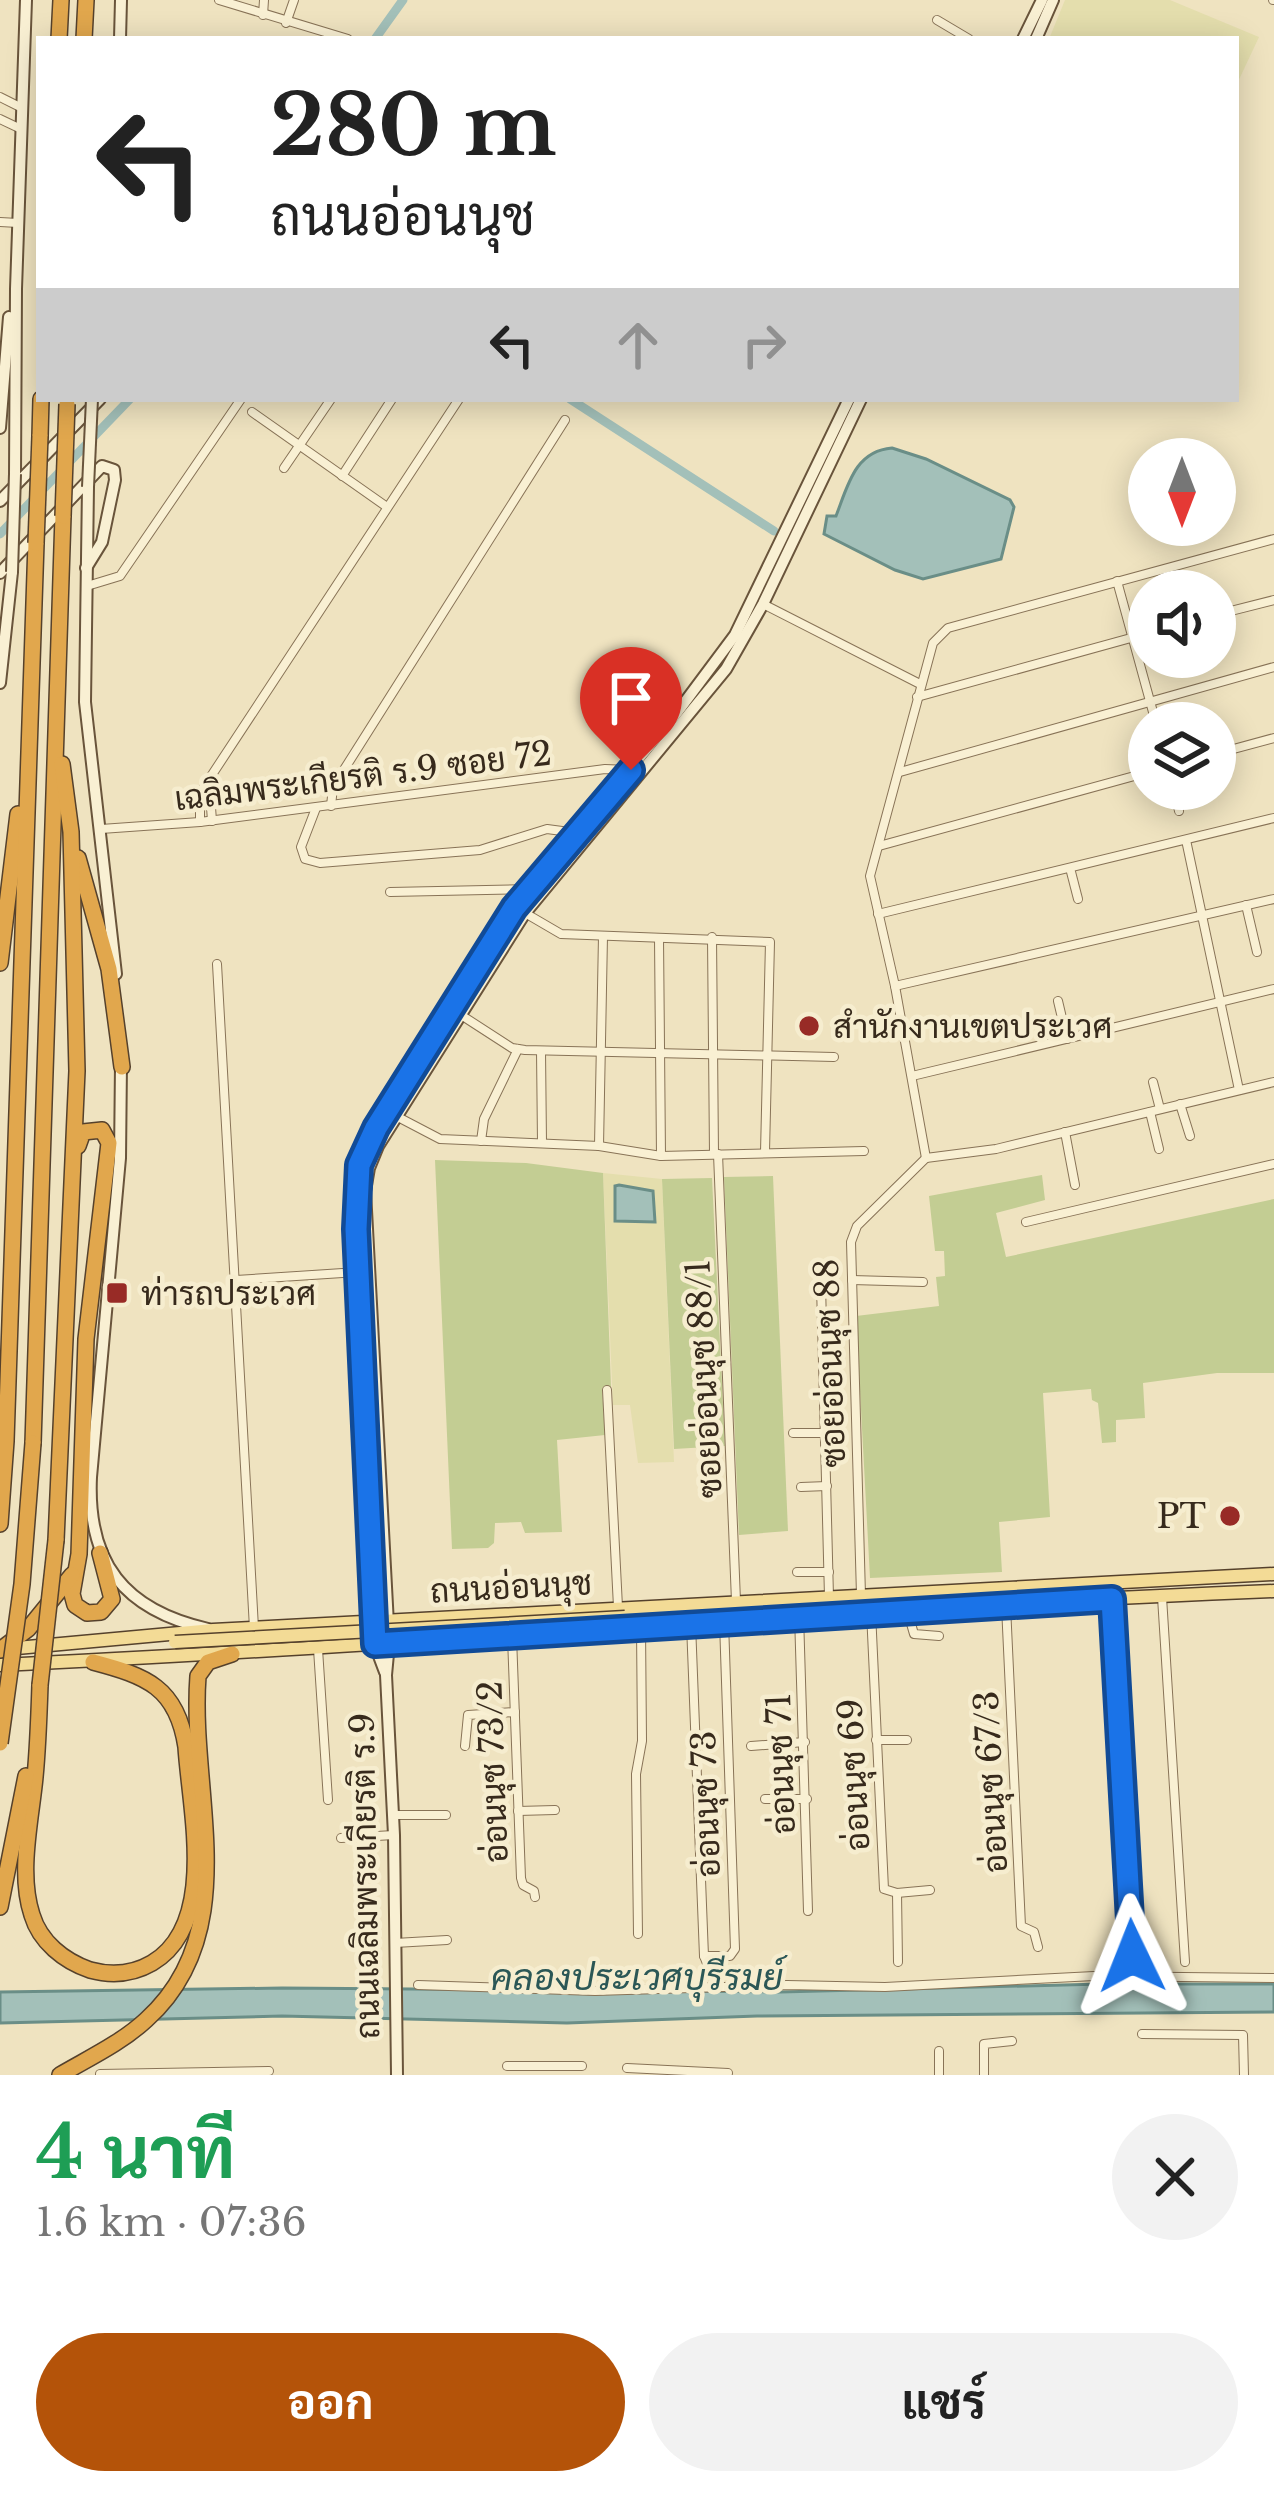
<!DOCTYPE html>
<html lang="th">
<head>
<meta charset="utf-8">
<style>
	body { margin:0; font-family:"Libre Baskerville",Sarabun,serif; background:#f2f2f2; color:#222; height:100vh; display:flex; flex-direction:column; font-size:45px; white-space:nowrap }
	* { box-sizing:border-box; margin:0 }
	p { font-size:39px; color:#767676 }
	.icon { flex:none; width:66px; height:66px; fill:none; stroke:currentColor; stroke-width:2; stroke-linecap:round; stroke-linejoin:round }
	.map { position:relative; height:2075px; overflow:hidden }
	.side { display:flex; flex-direction:column; background:#fff; flex:1 }
	.side>* { flex:none }
	.top-card { position:absolute; left:36px; top:36px; width:1203px; height:366px; border-radius:0px; box-shadow:0 6px 30px #0003; background:#fff; color:#222; overflow:hidden }
	.needle { width:78px; rotate:180deg }
	.tools { position:absolute; left:1128px; top:438px; display:grid; gap:24px }
	.tools a { display:grid; place-items:center; width:108px; height:108px; border-radius:50%; background:#fff; box-shadow:0 6px 30px #0003; font-size:60px }
	.pin { position:absolute; display:grid; place-items:center; width:102px; height:102px; color:#fff; margin:-123px -51px; border-radius:50% 50% 50% 0; rotate:-45deg; box-shadow:0 0 12px #0007 }
	.pin .icon { rotate:45deg }
	.me { position:absolute; width:132px; margin:-66px; rotate:358deg; stroke-linejoin:round; filter:drop-shadow(0 0 9px #0008) }
	.turn { display:flex; align-items:center; gap:42px; height:252px; padding:0 36px; font-size:54px }
	.turn .icon { width:156px; height:156px; stroke-width:2.5 }
	.turn b { display:block; font-size:84px; line-height:102px }
	.lanes { display:flex; align-items:center; height:114px; padding:0 36px; background:#0003; justify-content:center; gap:60px; direction:ltr }
	.lanes .off { opacity:.35 }
	.round { display:grid; place-items:center; flex:none; width:126px; height:126px; border-radius:63px; background:#f2f2f2 }
	.summary { display:flex; align-items:center; justify-content:space-between; height:204px; padding:0 36px }
	h1 { font-size:72px; font-weight:700; line-height:90px; color:#1e9e55 }
	.action { display:flex; gap:24px; margin-top:auto; padding:24px 36px }
	.action a { flex:1; height:138px; border-radius:72px; background:#b45309; color:#fff; font-size:48px; font-weight:700; line-height:138px; text-align:center }
	.action a+a { background:#f2f2f2; color:#222 }
	.map>svg:first-child { display:block }
	.farmland { fill:#e4dead }
	.green { fill:#c3cd93 }
	.water { fill:#a3c0b9; stroke:#6a8e87; stroke-width:3 }
	.lines { fill:none; stroke-linecap:round; stroke-linejoin:round }
	.canal { stroke:#a3c0b9; stroke-width:9 }
	.street-casing { stroke:#887357; stroke-width:10 }
	.secondary-casing { stroke:#69543b; stroke-width:14 }
	.primary-casing { stroke:#55412c; stroke-width:15 }
	.highway-casing { stroke:#55412c; stroke-width:18 }
	.street { stroke:#f9f0d3; stroke-width:8 }
	.secondary { stroke:#f9f0d3; stroke-width:10 }
	.primary { stroke:#f3db96; stroke-width:12 }
	.highway { stroke:#e1a74d; stroke-width:15 }
	.secondary-bridge-casing { stroke:#69543b; stroke-width:14; stroke-linecap:butt }
	.primary-bridge-casing { stroke:#55412c; stroke-width:15; stroke-linecap:butt }
	.highway-bridge-casing { stroke:#55412c; stroke-width:18; stroke-linecap:butt }
	.secondary-bridge { stroke:#f9f0d3; stroke-width:10 }
	.primary-bridge { stroke:#f3db96; stroke-width:12 }
	.highway-bridge { stroke:#e1a74d; stroke-width:15 }
	.route-casing { stroke:#114b97; stroke-width:30 }
	.route { stroke:#1a73e8; stroke-width:21 }
	.poi-dot { fill:#982b26; stroke:#f6edcf; stroke-width:4.5 }
	.labels { text-anchor:middle; dominant-baseline:central; stroke-width:9; stroke-linejoin:round; paint-order:stroke }
	.street-label { font-size:33px; fill:#372a1c; stroke:#f6edcf }
	.poi-label { font-size:33px; fill:#372a1c; stroke:#f6edcf; text-anchor:start }
	.water-label { font-size:36px; font-style:italic; fill:#2b5756; stroke:#f6edcf }
</style>
</head>
<body>
<div class="map">
<svg width="1274" height="2075" viewBox="0 0 1274 2075">
	<rect width="100%" height="100%" fill="#efe3c0"/>
	<g class="farmland">
		<path d="M1065 0H1170L1259 37 1236 86V39H1049Z"/>
		<path d="M603 1173 662 1179 674 1462 638 1463 630 1405H613Z"/>
	</g>
	<g class="green">
		<path d="M435 1160 526 1163 603 1173 611 1387 602 1388 605 1435 557 1440 562 1532 525 1533 521 1522 495 1523 494 1543 488 1548 452 1549Z"/>
		<path d="M1042 1175 1045 1200 996 1213 1006 1257 1274 1199V1373H1217L1143 1383 1145 1418 1116 1420V1442L1102 1443 1098 1403 1092 1400 1091 1389 1043 1393 1050 1517 999 1522 1002 1572 870 1578 856 1316 939 1306 936 1277 945 1276 944 1251H935L929 1196Z"/>
		<path d="M773 1176 788 1531 739 1535 724 1177Z"/>
		<path d="M712 1178 725 1446 674 1449 662 1179Z"/>
	</g>
	<g class="water">
		<path d="M892 448 926 459 1010 500 1014 507 1001 559 923 579 895 570 824 534 827 516H836C848 485 855 451 892 448Z"/>
		<path d="M619 1185 653 1191 655 1222 615 1221V1186Z"/>
		<path d="M1102 1984H1274V2012L757 2016 567 2023 282 2016 0 2023V1992L282 1988 780 1992Z"/>
	</g>
	<g class="lines">
		<g class="canal">
			<path d="M375 39 403 0"/>
			<path d="M570 399 774 531"/>
			<path d="M0 534 130 399"/>
		</g>
		<g class="street-casing">
			<g id="street">
				<path d="M219 0 348 39"/>
				<path d="M1273 0H1274"/>
				<path d="M263 15 264 0"/>
				<path d="M937 20 969 39"/>
				<path d="M286 23 294 0"/>
				<path d="M0 97 22 108"/>
				<path d="M0 119 21 129"/>
				<path d="M0 222 18 223"/>
				<path d="M252 412 387 507"/>
				<path d="M284 468 331 399"/>
				<path d="M342 476 392 399"/>
				<path d="M1117 581 1156 723"/>
				<path d="M87 586 120 576 241 399"/>
				<path d="M763 604 920 684"/>
				<path d="M1215 615 1274 600"/>
				<path d="M917 697 1149 633"/>
				<path d="M1215 754 1274 738"/>
				<path d="M900 772 1274 667"/>
				<path d="M206 785 210 793 212 821"/>
				<path d="M1174 789 1179 811"/>
				<path d="M331 806 333 787 565 420"/>
				<path d="M316 808 301 847 305 859 320 863 480 850 547 829 577 833"/>
				<path d="M200 822V793L459 399"/>
				<path d="M101 829 200 822 605 769 629 770"/>
				<path d="M1186 840 1239 1090"/>
				<path d="M879 846 1149 772"/>
				<path d="M1070 868 1078 899"/>
				<path d="M390 892 528 889"/>
				<path d="M1246 905 1257 952"/>
				<path d="M525 913 561 934 770 942 765 1152"/>
				<path d="M878 914 1274 818"/>
				<path d="M712 937 714 1154"/>
				<path d="M659 938 661 1156"/>
				<path d="M217 964 254 1628"/>
				<path d="M895 986 1274 899"/>
				<path d="M1058 1001 1067 1039"/>
				<path d="M461 1015 512 1048 525 1050 834 1057"/>
				<path d="M541 1051 542 1143"/>
				<path d="M912 1076 1274 989"/>
				<path d="M1153 1082 1160 1109"/>
				<path d="M1180 1104 1190 1136"/>
				<path d="M1150 1112 1159 1149"/>
				<path d="M396 1116 440 1139 599 1146 661 1156 864 1151"/>
				<path d="M1065 1132 1075 1185"/>
				<path d="M481 1141 484 1119 518 1049"/>
				<path d="M599 1146 603 936"/>
				<path d="M718 1154 736 1601"/>
				<path d="M926 1158 895 986 870 876 933 643 948 628 1274 539"/>
				<path d="M926 1158 996 1149 1274 1082"/>
				<path d="M1026 1222 1274 1164"/>
				<path d="M236 1280 358 1272"/>
				<path d="M852 1280 923 1282"/>
				<path d="M821 1285 829 1597"/>
				<path d="M607 1390 618 1607"/>
				<path d="M793 1433H825"/>
				<path d="M801 1487 827 1486"/>
				<path d="M797 1572H829"/>
				<path d="M861 1595 851 1242 857 1226 926 1158"/>
				<path d="M1162 1597 1185 1962"/>
				<path d="M1112 1599 1132 1956"/>
				<path d="M1006 1606 1021 1926 1034 1932 1038 1947"/>
				<path d="M907 1610 914 1634 939 1636"/>
				<path d="M871 1612 884 1889 897 1893 930 1890"/>
				<path d="M799 1615 808 1911"/>
				<path d="M691 1624 704 1956 710 1971"/>
				<path d="M512 1637 521 1878 523 1885 534 1891 535 1897"/>
				<path d="M318 1649 328 1800"/>
				<path d="M876 1740H907"/>
				<path d="M465 1746 468 1715 515 1712"/>
				<path d="M751 1746 805 1742"/>
				<path d="M765 1799H807"/>
				<path d="M518 1811 555 1810"/>
				<path d="M394 1815H446"/>
				<path d="M341 1838 394 1835"/>
				<path d="M897 1893 898 1962"/>
				<path d="M638 1934 636 1774 642 1741 641 1628"/>
				<path d="M395 1943 447 1940"/>
				<path d="M704 1956H730L735 1949 724 1622"/>
				<path d="M418 1985 595 1991 787 1985 885 1987 1094 1976 1274 1978"/>
				<path d="M1142 2034 1243 2035 1244 2075"/>
				<path d="M507 2066H582"/>
				<path d="M627 2068 728 2073"/>
				<path d="M100 2074 269 2071"/>
				<path d="M939 2075V2051"/>
				<path d="M984 2075V2044L1012 2041"/>
			</g>
		</g>
		<g class="secondary-casing">
			<g id="secondary">
				<path d="M120 39 121 0"/>
				<path d="M1023 39 1042 0"/>
				<path d="M1036 39 1053 0"/>
				<path d="M0 428 9 317"/>
				<path d="M15 474 16 289 26 0"/>
				<path d="M88 487 85 702 116 974"/>
				<path d="M0 501 100 399"/>
				<path d="M0 573 102 466 114 470 115 480 102 542 86 568"/>
				<path d="M0 683 12 572"/>
				<path d="M121 1064 120 1158 91 1477C87 1563 124 1610 208 1629"/>
				<path d="M385 1672 376 1648 356 1229 357 1178 364 1149 514 908 676 714 735 635 849 399"/>
				<path d="M397 2075 394 1835 386 1675 389 1643 365 1191 369 1168 378 1146 525 913 726 669 763 604 861 399"/>
			</g>
		</g>
		<g class="primary-casing">
			<g id="primary">
				<path d="M625 1617 674 1614"/>
				<path d="M6 1649 213 1630 1274 1574"/>
				<path d="M0 1665C425 1645 849 1608 1274 1591"/>
			</g>
		</g>
		<g class="highway-casing">
			<g id="highway">
				<path d="M59 39 61 0"/>
				<path d="M84 39 86 0"/>
				<path d="M40 436 41 399"/>
				<path d="M78 858 109 969 122 1067"/>
				<path d="M0 963 18 814"/>
				<path d="M78 1146 83 1132 102 1130 109 1143 86 1339 79 1554 72 1594 75 1605 87 1613 101 1612 112 1599 100 1553"/>
				<path d="M33 1443 63 516"/>
				<path d="M0 1524 6 1441 36 543"/>
				<path d="M56 1540 77 1071 71 832 62 764"/>
				<path d="M0 1650 28 1629 72 1575"/>
				<path d="M40 1685C39 1715 38 1746 35 1777 31 1820 18 1873 32 1915 40 1942 64 1961 90 1970 112 1976 133 1974 152 1963 218 1924 190 1811 186 1747 177 1687 146 1676 93 1662"/>
				<path d="M0 1907 26 1776"/>
				<path d="M60 2075C89 2058 121 2043 146 2020 246 1930 189 1792 198 1676L208 1662 232 1654"/>
			</g>
		</g>
		<use href="#street" class="street"/>
		<use href="#secondary" class="secondary"/>
		<use href="#primary" class="primary"/>
		<use href="#highway" class="highway"/>
		<g class="secondary-bridge-casing">
			<g id="secondary-bridge">
				<path d="M88 487 92 399"/>
				<path d="M12 572 15 474"/>
			</g>
		</g>
		<g class="primary-bridge-casing">
			<path id="primary-bridge" d="M175 1642 625 1617"/>
		</g>
		<g class="highway-bridge-casing">
			<g id="highway-bridge">
				<path d="M63 516 67 404"/>
				<path d="M36 543 40 436"/>
				<path d="M40 1685 56 1540"/>
				<path d="M0 1743 22 1584 33 1443"/>
			</g>
		</g>
		<use href="#secondary-bridge" class="secondary-bridge"/>
		<use href="#primary-bridge" class="primary-bridge"/>
		<use href="#highway-bridge" class="highway-bridge"/>
	</g>
	<g class="lines">
		<g class="route-casing">
			<path id="route" d="M631 770 514 908 376 1128 359 1165 356 1229 375 1644 1112 1599 1132 1956"/>
		</g>
		<use href="#route" class="route"/>
	</g>
	<g class="poi-dot">
		<circle cx="809" cy="1026" r="12"/>
		<rect x="105" y="1281" width="24" height="24" rx="6"/>
		<circle cx="1230" cy="1516" r="12"/>
	</g>
	<g class="labels">
		<g class="street-label">
			<text transform="translate(363 776) rotate(-7)">เฉลิมพระเกียรติ ร.9 ซอย 72</text>
			<text transform="translate(830 1363) rotate(-92)">ซอยอ่อนนุช 88</text>
			<text transform="translate(704 1379) rotate(-93)">ซอยอ่อนนุช 88/1</text>
			<text transform="translate(511 1587) rotate(-3)">ถนนอ่อนนุช</text>
			<text transform="translate(781 1764) rotate(-92)">อ่อนนุช 71</text>
			<text transform="translate(493 1772) rotate(-92)">อ่อนนุช 73/2</text>
			<text transform="translate(854 1775) rotate(-93)">อ่อนนุช 69</text>
			<text transform="translate(991 1782) rotate(-93)">อ่อนนุช 67/3</text>
			<text transform="translate(706 1804) rotate(-92)">อ่อนนุช 73</text>
			<text transform="translate(365 1876) rotate(-91)">ถนนเฉลิมพระเกียรติ ร.9</text>
		</g>
		<g class="poi-label">
			<text x="833" y="1026">สำนักงานเขตประเวศ</text>
			<text x="141" y="1293">ท่ารถประเวศ</text>
			<text x="1206" y="1516" text-anchor="end">PT</text>
		</g>
		<g class="water-label">
			<text x="637" y="1977">คลองประเวศบุรีรมย์</text>
		</g>
	</g>
</svg>
<div class="tools">
<a><svg class="needle" viewBox="-14 -14 28 28"><path d="M0-13l5 13h-10z" fill="#e53935"/><path d="M0 13l5-13h-10z" fill="#767676"/></svg></a>
<a><svg class="icon" aria-label="sound" viewBox="0 0 24 24"><path d="M4 9h4l5-4v14l-5-4H4zM17 9q2 3 0 6"/></svg></a>
<a><svg class="icon" aria-label="layers" viewBox="0 0 24 24"><path d="M12 4l9 5-9 5-9-5zM3 14l9 5 9-5"/></svg></a>
</div>
<div class="pin" style="left:631px;top:770px;background:#d93025"><svg class="icon" aria-label="arrive" viewBox="0 0 24 24"><path d="M6 21V4h12l-3 4 3 4H6"/></svg></div>
<svg class="me" style="left:1132px;top:1956px" viewBox="-20 -20 40 40"><path d="M0-17L14 15 0 8-14 15z" fill="#1a73e8" stroke="#fff" stroke-width="4"/></svg>
<div class="top-card">
<div class="turn"><svg class="icon" aria-label="left" viewBox="0 0 24 24"><path d="M17 20v-9H6M10 6l-5 5 5 5"/></svg><div><b>280 m</b>ถนนอ่อนนุช</div></div>
<div class="lanes"><svg class="icon" aria-label="left" viewBox="0 0 24 24"><path d="M17 20v-9H6M10 6l-5 5 5 5"/></svg><svg class="icon off" aria-label="ahead" viewBox="0 0 24 24"><path d="M12 20V5M6 11l6-6 6 6"/></svg><svg class="icon off" aria-label="right" viewBox="0 0 24 24"><path d="M7 20v-9h11M14 6l5 5-5 5"/></svg></div>
</div>
</div>
<section class="side">
<div class="summary"><div><h1>4 นาที</h1><p>1.6 km · 07:36</p></div><a class="round"><svg class="icon" aria-label="close" viewBox="0 0 24 24"><path d="M6 6l12 12M18 6L6 18"/></svg></a></div>
<div class="action"><a>ออก</a><a>แชร์</a></div>
</section>
</body>
</html>
